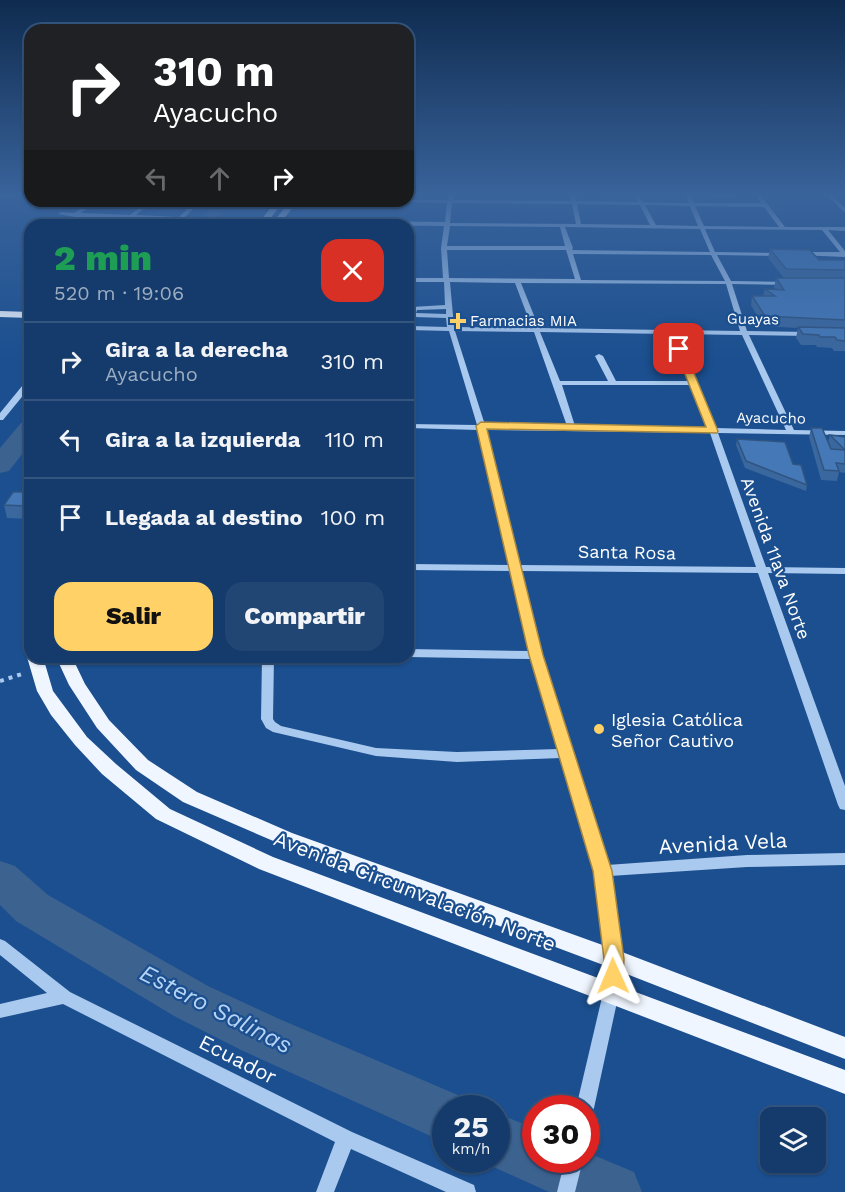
<!DOCTYPE html>
<html lang="es">
<head>
<meta charset="utf-8">
<style>
	body { margin:0; font-family:"Work Sans",sans-serif; background:#214673; color:#f1f3f6; height:100vh; display:flex; flex-direction:column; font-size:22px; white-space:nowrap }
	* { box-sizing:border-box; margin:0 }
	p { font-size:20px; color:#9dadc1 }
	.icon { flex:none; width:33px; height:33px; fill:none; stroke:currentColor; stroke-width:2; stroke-linecap:round; stroke-linejoin:round }
	.map { position:relative; flex:1; overflow:hidden }
	.sheet { position:absolute; left:24px; top:219px; width:390px; height:444px; display:flex; flex-direction:column; background:#143b6b; border-radius:18px; box-shadow:0 2px 4px #0004,0 0 0 2px #33557e }
	.sheet>* { flex:none }
	.banner { position:absolute; left:24px; top:24px; width:390px; height:183px; border-radius:18px; box-shadow:0 2px 4px #0004,0 0 0 2px #33557e; background:#202124; color:#fff; overflow:hidden }
	.controls { position:absolute; left:760px; top:1107px; display:grid; gap:12px }
	.controls a { display:grid; place-items:center; width:66px; height:66px; border-radius:12px; background:#143b6b; box-shadow:0 2px 4px #0004,0 0 0 2px #33557e; font-size:30px }
	.speed { position:absolute; left:432px; top:1095px; display:flex; gap:12px; font-size:30px; font-weight:700; text-align:center }
	.speed>* { display:grid; place-content:center; width:78px; height:78px; border-radius:50%; background:#143b6b; box-shadow:0 2px 4px #0004,0 0 0 2px #33557e; line-height:1 }
	.speed small { font-size:15px; font-weight:400 }
	.speed .limit { border:9px solid #d22; background:#fff; color:#111 }
	.pin { position:absolute; display:grid; place-items:center; width:51px; height:51px; color:#fff; margin:-26px; border-radius:12px; box-shadow:0 3px 9px #0006 }
	.me { position:absolute; width:66px; margin:-33px; rotate:359deg; stroke-linejoin:round; filter:drop-shadow(0 0 4px #0008) }
	.turn { display:flex; align-items:center; gap:21px; height:126px; padding:0 30px; font-size:27px }
	.turn .icon { width:78px; height:78px; stroke-width:2.5 }
	.turn b { display:block; font-size:42px; line-height:51px }
	.lanes { display:flex; align-items:center; height:57px; padding:0 30px; background:#0003; justify-content:center; gap:30px; direction:ltr }
	.lanes .off { opacity:.35 }
	.round { display:grid; place-items:center; flex:none; width:63px; height:63px; border-radius:18px; background:#214673 }
	.summary { display:flex; align-items:center; justify-content:space-between; height:102px; padding:0 30px }
	h1 { font-size:36px; font-weight:800; line-height:45px; color:#1e9e55 }
	.action { display:flex; gap:12px; margin-top:auto; padding:12px 30px }
	.action a { flex:1; height:69px; border-radius:18px; background:#ffd166; color:#111; font-size:24px; font-weight:800; line-height:69px; text-align:center }
	.action a+a { background:#214673; color:#f1f3f6 }
	ul { padding:0; list-style:none }
	li { display:flex; align-items:center; gap:18px; height:78px; padding:0 30px; border-top:2px solid #33557e }
	li div { flex:1 }
	li b { display:block; font-size:22px }
	li em { font-style:normal }
	.map>svg:first-child { display:block }
	.lines { fill:none; stroke-linecap:round; stroke-linejoin:round }
	.river { fill:#3c6290; fill-rule:evenodd }
	.path { stroke:#a9c9ee; stroke-width:4; stroke-dasharray:4 5; stroke-linecap:butt }
	.minor { fill:#a9c9ee; fill-rule:evenodd }
	.major { fill:#f0f6ff; fill-rule:evenodd }
	.wall { fill:#3a679d }
	.shaded-wall { fill:#305480 }
	.building { fill:#4478b7; stroke:#305480; stroke-width:1.5 }
	.route { fill:#ffd166; stroke:#a68842; stroke-width:1.5 }
	.poi-dot { fill:#ffd166; stroke:#1b4f8f; stroke-width:2 }
	.labels { text-anchor:middle; dominant-baseline:central; stroke-width:4.5; stroke-linejoin:round; paint-order:stroke }
	.far-street-label { font-size:15px; fill:#fff; stroke:#1b4f8f }
	.far-poi-label { font-size:15px; fill:#fff; stroke:#1b4f8f; text-anchor:start }
	.street-label { font-size:18px; fill:#fff; stroke:#1b4f8f }
	.poi-label { font-size:18px; fill:#fff; stroke:#1b4f8f; text-anchor:start }
	.near-street-label { font-size:21px; fill:#fff; stroke:#1b4f8f }
	.near-water-label { font-size:24px; font-style:italic; fill:#b5d3f5; stroke:#1b4f8f }
</style>
</head>
<body>
<div class="map">
<svg width="845" height="1192" viewBox="0 0 845 1192">
	<rect width="100%" height="100%" fill="#1b4f8f"/>
	<g class="lines">
		<g class="river">
			<path d="M218 201H233L212 225H195Z"/>
			<path d="M30 421V444L9 471 0 473V448L21 423Z"/>
			<path d="M0 861 15 866 48 895 208 986 277 1018 465 1098 469 1108H446V1143L241 1050 174 1016 16 921 0 905Z"/>
			<path d="M496 1113 536 1129V1160H586V1152L634 1172 642 1192H549L478 1160H496Z"/>
		</g>
		<path class="path" d="M0 681 25 673"/>
		<g class="minor">
			<path d="M449 193H453V200L571 201 570 193H574L576 201 638 202 634 193H638L643 202 689 203 685 193H689L694 203H761L754 193H759L785 227H845V231L828 230 845 251V257L798 255V253L800 252H840L822 230 705 229 715 252 783 253V255L781 256 717 255 731 281 790 282 791 283 788 285 732 284 747 331 810 332 813 334 810 336 749 335 794 430 845 431V435L718 433 766 567 845 568V574L768 573 845 786V810L840 809 838 805 758 573 521 571 542 655 607 865 747 855 845 853V865L747 867 610 876 622 959 619 993 594 1108 591 1114 586 1116V1108H576L603 993 606 959 595 871 561 758 457 762 376 756 273 732 266 728 261 719 262 657H274L273 719 275 722 281 726 376 748 457 752 558 749 531 659 408 657V649L529 651 511 571 408 570V564L509 565 478 430 408 428V424L477 425 449 331 408 330V326H410H408V315L412 307 445 305 444 282H408V278H443L441 248 444 226 277 224 274 222 277 220 445 222 447 203 408 202 406 201 408 200H448ZM452 203 572 204 576 224 450 223ZM577 204 640 205 650 225 581 224ZM645 205 690 206 698 226 656 225ZM695 206 764 207 779 227 704 226ZM450 226 560 227 565 246H447ZM565 227 700 229 710 252 572 250 573 248ZM447 250H566L575 279 449 278ZM573 254 711 255 725 281 581 280ZM450 282 515 283 532 328 454 327ZM521 283 726 284 740 331 674 330 671 325 669 324 666 326 667 330 539 328ZM446 309V314L416 313 417 310ZM415 317 446 318 447 327 410 326 413 324ZM455 331 534 332 567 426 485 425ZM540 332 669 334 688 381H616L603 356 599 354 595 356 608 381H560ZM676 334 742 335 786 430 716 428ZM562 385H690L708 428 575 426ZM486 430 710 433 756 567 519 565Z"/>
			<path d="M825 193H830L845 208V213Z"/>
			<rect x="0" y="194" width="30" height="2"/>
			<path d="M91 201H96L81 213 130 215 148 201H153L136 215 179 217 196 201H201L185 217 263 220 266 222 263 224 182 220 178 223 176 220 75 217 58 214 61 212 74 213Z"/>
			<path d="M27 380H30V387L3 420H0V413Z"/>
			<path d="M0 939 5 941 70 992 352 1132 474 1185 476 1192H446L351 1149 334 1192H316L335 1142 63 1004 0 1018V1004L47 993 0 955Z"/>
			<path d="M565 1160H583L575 1192H557Z"/>
		</g>
		<g class="major">
			<path d="M276 201H284L265 225H257Z"/>
			<path d="M290 201H298L279 225H271Z"/>
			<path d="M0 311 30 312V318L0 317Z"/>
			<path d="M30 577V636L22 631 23 581Z"/>
			<path d="M29 653 30 657H43L53 691 87 737 116 764 170 809 273 857 845 1070V1094L259 869 156 819 102 774 75 745 51 715 37 691 27 657Z"/>
			<path d="M56 657H72L85 684 109 720 148 760 197 792 292 833 622 952 845 1037V1059L606 966 278 843 183 802 136 770 97 728 69 685Z"/>
		</g>
	</g>
	<g class="wall">
		<path d="M575 193H635V200L608 199 602 194 577 197Z"/>
		<path d="M640 193H686L685 199 676 200H644Z"/>
		<path d="M692 193H737L736 198 695 199Z"/>
		<path d="M770 249 819 260H845V351H834L832 348 817 347 816 345H801L796 338 798 328 763 326 751 305 752 296H763L765 289H776L774 288 776 278H784L768 258Z"/>
		<path d="M811 428 828 442 830 435 845 437V473L839 472 837 481 821 480 809 437Z"/>
		<path d="M737 439 793 464 807 485 806 491 745 468 736 445Z"/>
		<path d="M30 492V517L29 519 7 518 4 505Z"/>
	</g>
	<g class="shaded-wall">
		<path d="M578 193H602L577 197Z"/>
		<path d="M686 193 685 199 676 200 677 194Z"/>
		<path d="M30 499V517L29 519 25 506Z"/>
	</g>
	<g class="building">
		<path d="M770 249 810 250 819 260H845V270L786 269Z"/>
		<path d="M776 278H845V320L765 316 752 296H775L765 289 784 290Z"/>
		<path d="M798 327 845 328V341L837 340 835 337H820L819 335 803 334Z"/>
		<path d="M811 428H822L831 449 845 450V464L836 463 839 471 824 470Z"/>
		<path d="M830 435 845 437V450Z"/>
		<path d="M737 439 785 442 793 464 801 465 807 485 746 461Z"/>
		<path d="M13 492H30V499L25 506 4 505Z"/>
	</g>
	<linearGradient id="sky" x2="0" y2="1"><stop stop-color="#0f2b4f"/><stop offset="0.54" stop-color="#39639b"/><stop offset="1" stop-color="#39639b" stop-opacity="0"/></linearGradient>
	<rect width="845" height="360" fill="url(#sky)"/>
	<path class="route" d="M679 346 684 349 718 431 717 433 487 429 543 655 612 871 624 959 623 976 620 982 613 985 605 982 602 976 604 959 593 871 529 655 476 426 481 422 706 427 675 349Z"/>
	<g class="poi-dot">
		<path d="M455 312h6v6h6v6h-6v6h-6v-6h-6v-6h6z"/>
		<circle cx="599" cy="729" r="6"/>
	</g>
	<g class="labels">
		<g class="far-street-label">
			<text transform="translate(753 319) rotate(1)">Guayas</text>
			<text transform="translate(771 418) rotate(1)">Ayacucho</text>
		</g>
		<g class="far-poi-label">
			<text x="470" y="321">Farmacias MIA</text>
		</g>
		<g class="street-label">
			<text transform="translate(627 552) rotate(1)">Santa Rosa</text>
			<text transform="translate(776 558) rotate(70)">Avenida 11ava Norte</text>
		</g>
		<g class="poi-label">
			<text x="611" y="719">Iglesia Católica<tspan x="611" dy="21">Señor Cautivo</tspan></text>
		</g>
		<g class="near-street-label">
			<text transform="translate(723 843) rotate(-3)">Avenida Vela</text>
			<text transform="translate(415 891) rotate(21)">Avenida Circunvalación Norte</text>
			<text transform="translate(238 1059) rotate(27)">Ecuador</text>
		</g>
		<g class="near-water-label">
			<text transform="translate(216 1009) rotate(27)">Estero Salinas</text>
		</g>
	</g>
</svg>
<div class="controls">
<a><svg class="icon" aria-label="layers" viewBox="0 0 24 24"><path d="M12 4l9 5-9 5-9-5zM3 14l9 5 9-5"/></svg></a>
</div>
<div class="speed"><div>25<small>km/h</small></div><div class="limit">30</div></div>
<div class="pin" style="left:679px;top:349px;background:#d93025"><svg class="icon" aria-label="arrive" viewBox="0 0 24 24"><path d="M6 21V4h12l-3 4 3 4H6"/></svg></div>
<svg class="me" style="left:613px;top:976px" viewBox="-20 -20 40 40"><path d="M0-17L14 15 0 8-14 15z" fill="#ffd166" stroke="#fff" stroke-width="4"/></svg>
<div class="banner">
<div class="turn"><svg class="icon" aria-label="right" viewBox="0 0 24 24"><path d="M7 20v-9h11M14 6l5 5-5 5"/></svg><div><b>310 m</b>Ayacucho</div></div>
<div class="lanes"><svg class="icon off" aria-label="left" viewBox="0 0 24 24"><path d="M17 20v-9H6M10 6l-5 5 5 5"/></svg><svg class="icon off" aria-label="ahead" viewBox="0 0 24 24"><path d="M12 20V5M6 11l6-6 6 6"/></svg><svg class="icon" aria-label="right" viewBox="0 0 24 24"><path d="M7 20v-9h11M14 6l5 5-5 5"/></svg></div>
</div>
<section class="sheet">
<div class="summary"><div><h1>2 min</h1><p>520 m · 19:06</p></div><a class="round" style="background:#d93025;color:#fff"><svg class="icon" aria-label="close" viewBox="0 0 24 24"><path d="M6 6l12 12M18 6L6 18"/></svg></a></div>
<ul>
<li><svg class="icon" aria-label="right" viewBox="0 0 24 24"><path d="M7 20v-9h11M14 6l5 5-5 5"/></svg><div><b>Gira a la derecha</b><p>Ayacucho</p></div><em>310 m</em></li>
<li><svg class="icon" aria-label="left" viewBox="0 0 24 24"><path d="M17 20v-9H6M10 6l-5 5 5 5"/></svg><div><b>Gira a la izquierda</b></div><em>110 m</em></li>
<li><svg class="icon" aria-label="arrive" viewBox="0 0 24 24"><path d="M6 21V4h12l-3 4 3 4H6"/></svg><div><b>Llegada al destino</b></div><em>100 m</em></li>
</ul>
<div class="action"><a>Salir</a><a>Compartir</a></div>
</section>
</div>
</body>
</html>
